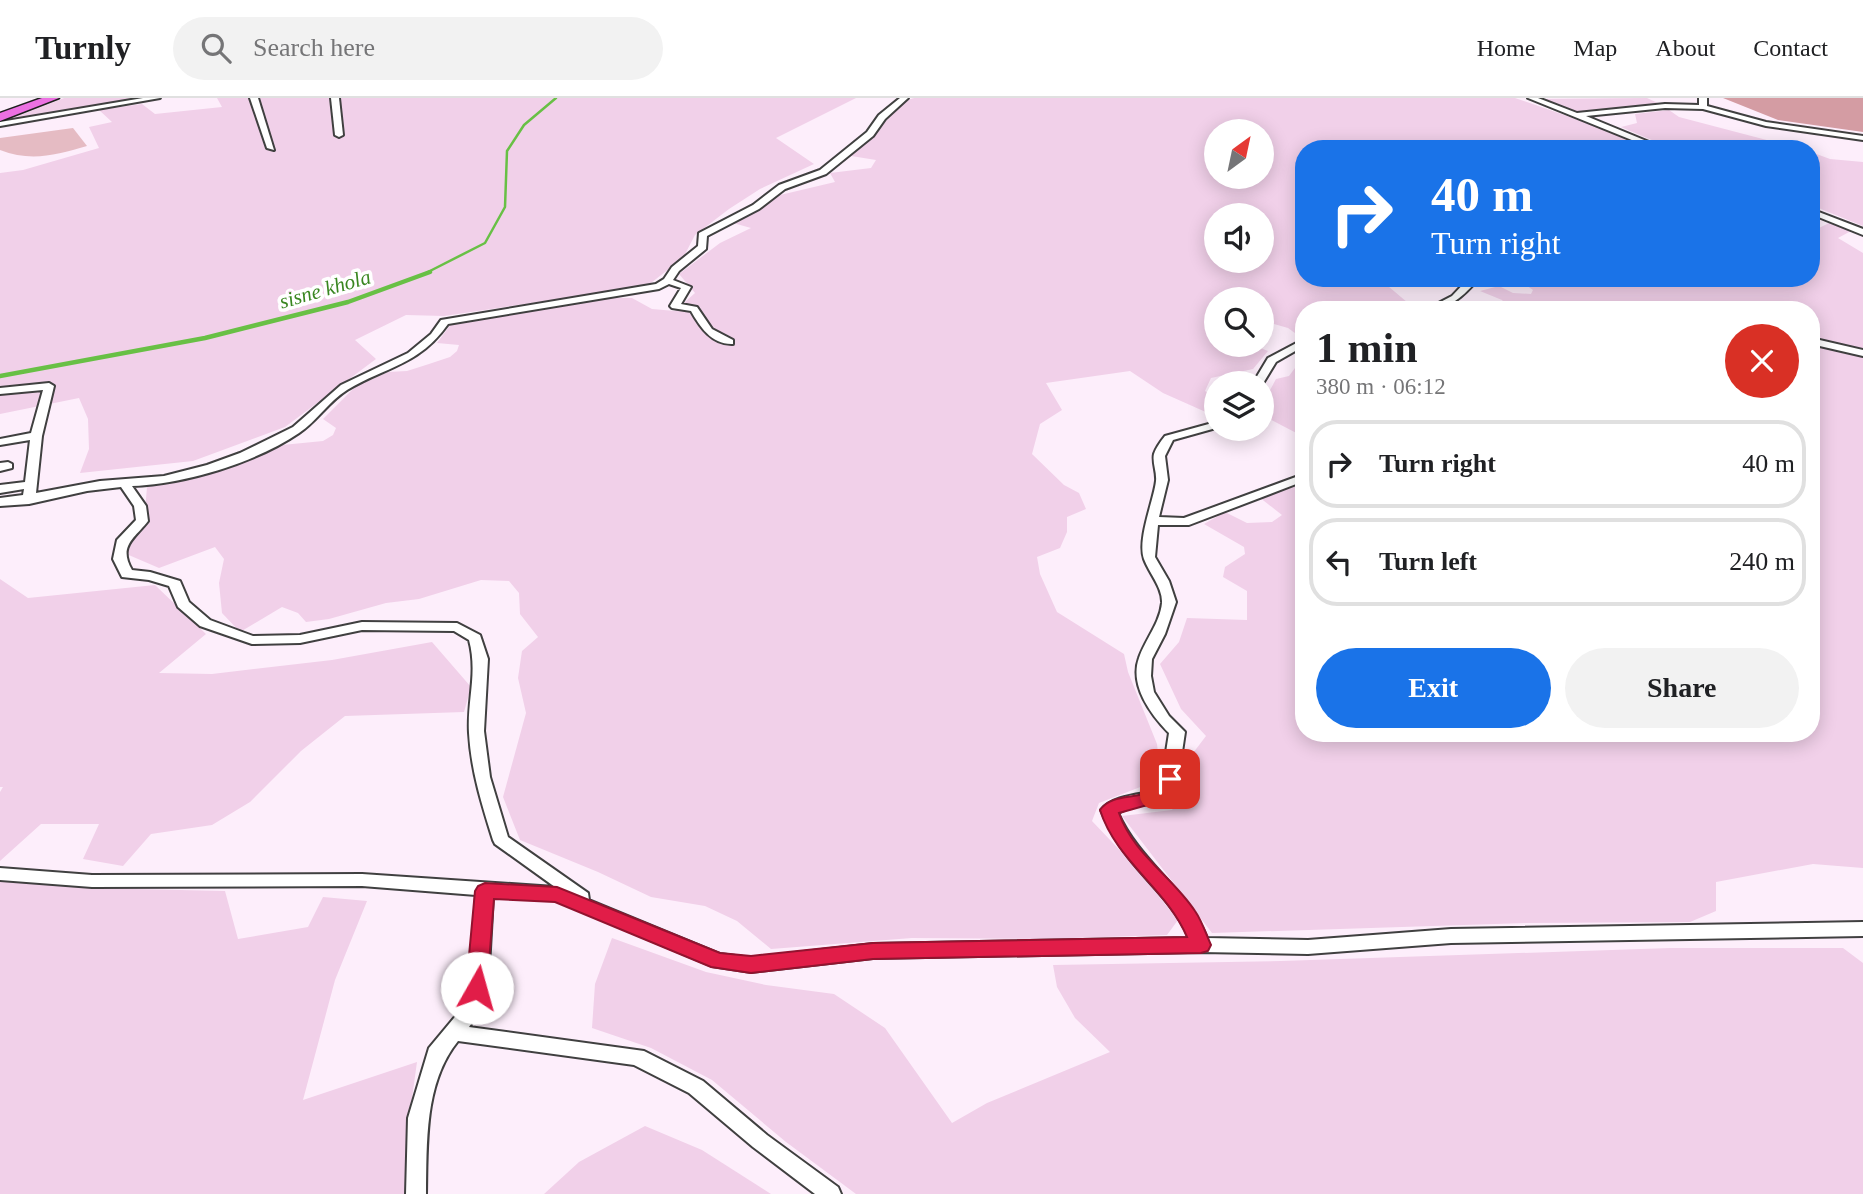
<!DOCTYPE html>
<html lang="en">
<head>
<meta charset="utf-8">
<style>
	body { margin:0; font-family:"Times New Roman",serif; background:#f2f2f2; color:#202124; height:100vh; display:flex; flex-direction:column; font-size:26px; white-space:nowrap }
	* { box-sizing:border-box; margin:0 }
	p { font-size:23px; color:#757577 }
	.icon { flex:none; width:38px; height:38px; fill:none; stroke:currentColor; stroke-width:2; stroke-linecap:round; stroke-linejoin:round }
	.map { position:relative; flex:1; overflow:hidden }
	.panel { position:absolute; left:1295px; top:203px; width:525px; height:441px; display:flex; flex-direction:column; background:#fff; border-radius:28px; box-shadow:0 4px 18px #0003 }
	.panel>* { flex:none }
	.guide { position:absolute; left:1295px; top:42px; width:525px; height:147px; border-radius:28px; box-shadow:0 4px 18px #0003; background:#1a73e8; color:#fff; overflow:hidden }
	.needle { width:46px; rotate:33deg }
	.tools { position:absolute; left:1204px; top:21px; display:grid; gap:14px }
	.tools a { display:grid; place-items:center; width:70px; height:70px; border-radius:50%; background:#fff; box-shadow:0 4px 18px #0003; font-size:35px }
	.pin { position:absolute; display:grid; place-items:center; width:60px; height:60px; color:#fff; margin:-30px; border-radius:14px; box-shadow:0 4px 10px #0006 }
	.me { position:absolute; width:77px; margin:-38px; rotate:7deg; stroke-linejoin:round; filter:drop-shadow(0 0 5px #0008) }
	.turn { display:flex; align-items:center; gap:24px; height:147px; padding:0 21px; font-size:32px }
	.turn .icon { width:91px; height:91px; stroke-width:2.5 }
	.turn b { display:block; font-size:49px; line-height:60px }
	.round { display:grid; place-items:center; flex:none; width:74px; height:74px; border-radius:37px; background:#f2f2f2 }
	.head { display:flex; align-items:center; justify-content:space-between; height:119px; padding:0 21px }
	h1 { font-size:42px; font-weight:700; line-height:52px }
	.cta { display:flex; gap:14px; margin-top:auto; padding:14px 21px }
	.cta a { flex:1; height:80px; border-radius:42px; background:#1a73e8; color:#fff; font-size:28px; font-weight:700; line-height:80px; text-align:center }
	.cta a+a { background:#f2f2f2; color:#202124 }
	ul { padding:0; list-style:none }
	li { display:flex; align-items:center; gap:21px; height:88px; margin:0 14px 10px; padding:0 7px; border:4px solid #e0e0e0; border-radius:28px }
	li div { flex:1 }
	li b { display:block; font-size:26px }
	li em { font-style:normal }
	header { display:flex; align-items:center; gap:42px; box-sizing:border-box; height:98px; padding:0 35px; background:#fff; border-bottom:2px solid #e0e0e0 }
	header strong { font-size:33px }
	nav { display:flex; gap:38px; margin-inline-start:auto; font-size:24px }
	.search { width:490px; height:63px; background:#f2f2f2; display:flex; align-items:center; gap:18px; box-sizing:border-box; padding:0 24px; border-radius:38px; color:#757577; font-size:26px }
	.map>svg:first-child { display:block }
	.farmland { fill:#f1d0e9; fill-rule:evenodd }
	.green { fill:#e5bbc3 }
	.forest { fill:#d49ca3 }
	.lines { fill:none; stroke-linecap:round; stroke-linejoin:round }
	.stream-far1 { stroke:#68c045; stroke-width:2.5 }
	.stream { stroke:#68c045; stroke-width:4.5 }
	.minor-casing { stroke:#404040; stroke-width:4 }
	.primary-casing { stroke:#1e1e1e; stroke-width:3 }
	.minor { fill:#fff; fill-rule:evenodd }
	.primary { fill:#ec70e2; fill-rule:evenodd }
	.route { fill:#e11d48; stroke:#92132f; stroke-width:2 }
	.labels { text-anchor:middle; dominant-baseline:central; stroke-width:7; stroke-linejoin:round; paint-order:stroke }
	.far-water-label { font-size:21px; font-style:italic; fill:#398620; stroke:#fff }
</style>
</head>
<body>
<header>
<strong>Turnly</strong>
<div class="search"><svg class="icon" aria-label="search" viewBox="0 0 24 24"><circle cx="10" cy="10" r="6"/><path d="M15 15l6 6"/></svg>Search here</div>
<nav><a>Home</a><a>Map</a><a>About</a><a>Contact</a></nav>
</header>
<div class="map">
<svg width="1863" height="1096" viewBox="0 0 1863 1096">
	<rect width="100%" height="100%" fill="#fdeefb"/>
	<g class="farmland">
		<path d="M64 0H146L0 25Z"/>
		<path d="M217 0H856L776 40 814 66 760 91 729 111 695 137 683 160 647 188 444 218 406 217 355 242 376 261 285 329 193 363 80 375 89 351 88 321 79 300 0 316V75L23 72 99 50 89 29 112 24 99 12 142 6 155 16 222 9Z"/>
		<path d="M914 0H1515L1616 35 1653 51H1304V180H1404L1382 183 1414 210 1304 212V237L1299 238 1288 230 1274 226 1262 230V201H1216V247H1253L1268 253 1253 271 1211 280 1205 293 1216 300V312L1208 315 1163 295 1130 273 1046 285 1062 312 1040 326 1032 356 1064 387 1079 395 1086 411 1067 419V434L1060 450 1037 459 1040 476 1057 514 1124 556 1128 574 1157 646 1161 681 1099 705 1092 723 1132 765 1178 822 1167 837 1041 841 912 840 771 851 737 823 705 808 651 799 598 774 520 742 503 699 526 615 518 580 522 553 538 539 520 516 519 495 509 483 481 482 419 501 386 505 329 521 306 524 298 515 282 509 240 534 222 515 219 485 224 461 215 449 159 470 117 452 145 413 147 389 197 379 272 348 323 343 333 337 336 330 323 321 355 289 388 274 407 273 429 266 450 259 457 253 459 247 437 245 451 226 609 200H632L652 211 675 213 695 195 679 176 720 145 751 130 733 125 776 98 835 84 830 75 871 70 876 62 845 57 876 34 904 3ZM1216 33H1262V79H1216ZM1216 117H1262V163H1216Z"/>
		<path d="M1647 0 1660 6 1577 14 1538 1Z"/>
		<path d="M1669 12 1679 19 1801 51H1673L1621 29 1637 25 1635 16Z"/>
		<path d="M1811 54 1830 61 1863 64V128L1811 107Z"/>
		<path d="M1829 125 1851 133 1838 140 1863 155V770L1813 766 1716 784V813L1690 824 1527 825 1212 835 1122 718 1172 712 1192 687 1190 659 1206 638 1181 611 1160 566 1179 544 1187 520 1247 522V493L1223 479 1225 469 1245 456 1244 449 1204 426 1225 414 1247 425 1272 424 1282 417 1259 399 1304 382V635H1811V212H1504L1509 210 1502 202 1480 193 1499 188 1513 195 1531 196 1533 192 1516 180H1811V134Z"/>
		<path d="M1304 258V339L1262 317V307L1276 281 1289 278Z"/>
		<path d="M0 481 28 500 155 487 206 536 159 575 212 576 332 562 432 544 471 589 464 614 345 618 301 653 250 704 212 727 151 736 123 768 83 761 99 726H41L0 763V694L3 689H0Z"/>
		<path d="M0 781 89 790 225 793 238 841 308 829 323 799 367 803 335 882 303 1002 417 964 407 1036V1096H0Z"/>
		<path d="M612 840 706 874 766 887 834 896 885 930 952 1025 987 1005 1110 954 1075 920 1057 889 1053 867 1281 863 1670 850H1843L1863 865V1096H856L786 1044 712 982 651 950 592 930 595 886Z"/>
		<path d="M645 1028 702 1052 771 1096H544L579 1064Z"/>
	</g>
	<path class="green" d="M73 30 87 48C56 57 31 64 0 52V40Z"/>
	<path class="forest" d="M1723 0H1863V34L1778 22Z"/>
	<g class="lines">
		<path class="stream-far1" d="M426 175 485 145 505 109 507 53 524 27 556 0"/>
		<path class="stream" d="M0 278 205 240 348 204 430 174"/>
		<g class="minor-casing">
			<g id="minor">
				<path d="M143 0H160L0 28V24Z"/>
				<path d="M250 0H258L274 52 267 50Z"/>
				<path d="M331 0H339L343 37 339 39 335 37Z"/>
				<path d="M900 0H908L885 21 873 38 826 76 785 91 759 111 707 138 706 151 679 173 673 182 691 189 681 206 697 209 712 231 733 242V246C712 247 700 229 691 213L672 210 670 208 681 190 669 186 659 191 448 226C418 268 387 268 347 292 328 304 317 323 299 335 255 365 185 386 132 388L146 408 148 423C134 441 118 448 132 472L150 474 180 483 189 504 210 522 253 538 300 537 362 524 457 525 480 537 488 561 484 633 490 679 508 739 588 795 589 802 720 856 751 860 873 846 1189 840C1176 808 1150 787 1129 760 1117 745 1108 729 1101 712 1111 699 1135 697 1151 694L1162 680 1169 635C1151 617 1129 587 1139 560 1145 542 1160 525 1162 505 1163 490 1149 475 1144 461 1137 441 1154 402 1156 383 1157 374 1152 364 1154 356 1156 350 1161 343 1165 338L1216 324V330L1173 342 1165 358 1168 382 1159 419 1184 420 1304 376V383L1189 427H1158L1155 459 1169 483 1176 504 1165 536 1152 561 1151 578 1154 594 1169 618 1185 634 1178 681 1162 703 1131 709 1118 715C1139 763 1187 791 1207 840L1308 842 1451 831 1863 824V838L1451 845 1308 856 1201 854 873 860 751 874 712 868 555 802 493 798 489 869 482 911 469 929 644 953 703 983 767 1037 838 1089 841 1096H815L753 1049 689 995 634 967 458 943C424 985 427 1045 426 1096H406L408 1020 429 950 464 908 471 869 476 797 362 788 92 789 0 782V770L92 777 362 776 555 789 495 746 493 742C482 707 471 672 469 635 467 602 478 575 469 542L454 533 362 532 300 545 252 546 200 528 178 509 169 488 149 482 122 479 113 461 117 442 136 422 134 408 121 389 87 393 29 406 0 408V400L23 397 24 391 0 395V387L25 384 30 342 0 347V341L31 335 43 292 0 296V290L49 285 54 288 42 338 36 395 100 383 164 378 207 367 240 355 293 329 341 287 408 255 431 236 441 222 656 186 664 181 672 169 698 148 699 135 753 107 779 87 820 72 867 34 879 17Z"/>
				<path d="M1528 0H1538L1577 15 1665 6 1699 7V0H1707V8L1766 24 1863 38V42L1766 28 1703 11 1665 10 1586 18 1666 51H1654Z"/>
				<path d="M1811 111 1863 131V137L1811 116Z"/>
				<path d="M1469 180H1479C1464 198 1449 212 1425 212L1452 198Z"/>
				<path d="M1811 240 1863 252V258L1811 246Z"/>
				<path d="M1304 241V248L1276 264 1262 287V285H1253L1268 260Z"/>
				<path d="M8 364 12 366V370L0 373V365Z"/>
			</g>
		</g>
		<g class="primary-casing">
			<path id="primary" d="M42 0H59L0 23V15Z"/>
		</g>
		<use href="#minor" class="minor"/>
		<use href="#primary" class="primary"/>
	</g>
	<path class="route" d="M1170 675 1179 681 1162 703 1119 715C1133 756 1172 778 1195 813 1202 823 1206 836 1211 847L1208 853 1201 855 873 861 751 875 711 869 555 804 494 801 487 890 484 896 477 898 469 896 466 890 475 793 478 788 485 785 557 789 720 855 751 858 873 845 1187 839C1167 791 1116 763 1100 712 1111 696 1134 701 1149 694 1158 689 1159 678 1170 675Z"/>
	<g class="labels">
		<g class="far-water-label">
			<text transform="translate(325 191) rotate(-16)">sisne khola</text>
		</g>
	</g>
</svg>
<div class="tools">
<a><svg class="needle" viewBox="-14 -14 28 28"><path d="M0-13l5 13h-10z" fill="#e53935"/><path d="M0 13l5-13h-10z" fill="#757577"/></svg></a>
<a><svg class="icon" aria-label="sound" viewBox="0 0 24 24"><path d="M4 9h4l5-4v14l-5-4H4zM17 9q2 3 0 6"/></svg></a>
<a><svg class="icon" aria-label="search" viewBox="0 0 24 24"><circle cx="10" cy="10" r="6"/><path d="M15 15l6 6"/></svg></a>
<a><svg class="icon" aria-label="layers" viewBox="0 0 24 24"><path d="M12 4l9 5-9 5-9-5zM3 14l9 5 9-5"/></svg></a>
</div>
<div class="pin" style="left:1170px;top:681px;background:#d93025"><svg class="icon" aria-label="arrive" viewBox="0 0 24 24"><path d="M6 21V4h12l-3 4 3 4H6"/></svg></div>
<svg class="me" style="left:477px;top:890px" viewBox="-20 -20 40 40"><circle r="19" fill="#fff"/><path d="M0-13L10 11 0 6-10 11z" fill="#e11d48"/></svg>
<div class="guide">
<div class="turn"><svg class="icon" aria-label="right" viewBox="0 0 24 24"><path d="M7 20v-9h11M14 6l5 5-5 5"/></svg><div><b>40 m</b>Turn right</div></div>
</div>
<section class="panel">
<div class="head"><div><h1>1 min</h1><p>380 m · 06:12</p></div><a class="round" style="background:#d93025;color:#fff"><svg class="icon" aria-label="close" viewBox="0 0 24 24"><path d="M6 6l12 12M18 6L6 18"/></svg></a></div>
<ul>
<li><svg class="icon" aria-label="right" viewBox="0 0 24 24"><path d="M7 20v-9h11M14 6l5 5-5 5"/></svg><div><b>Turn right</b></div><em>40 m</em></li>
<li><svg class="icon" aria-label="left" viewBox="0 0 24 24"><path d="M17 20v-9H6M10 6l-5 5 5 5"/></svg><div><b>Turn left</b></div><em>240 m</em></li>
</ul>
<div class="cta"><a>Exit</a><a>Share</a></div>
</section>
</div>
</body>
</html>
